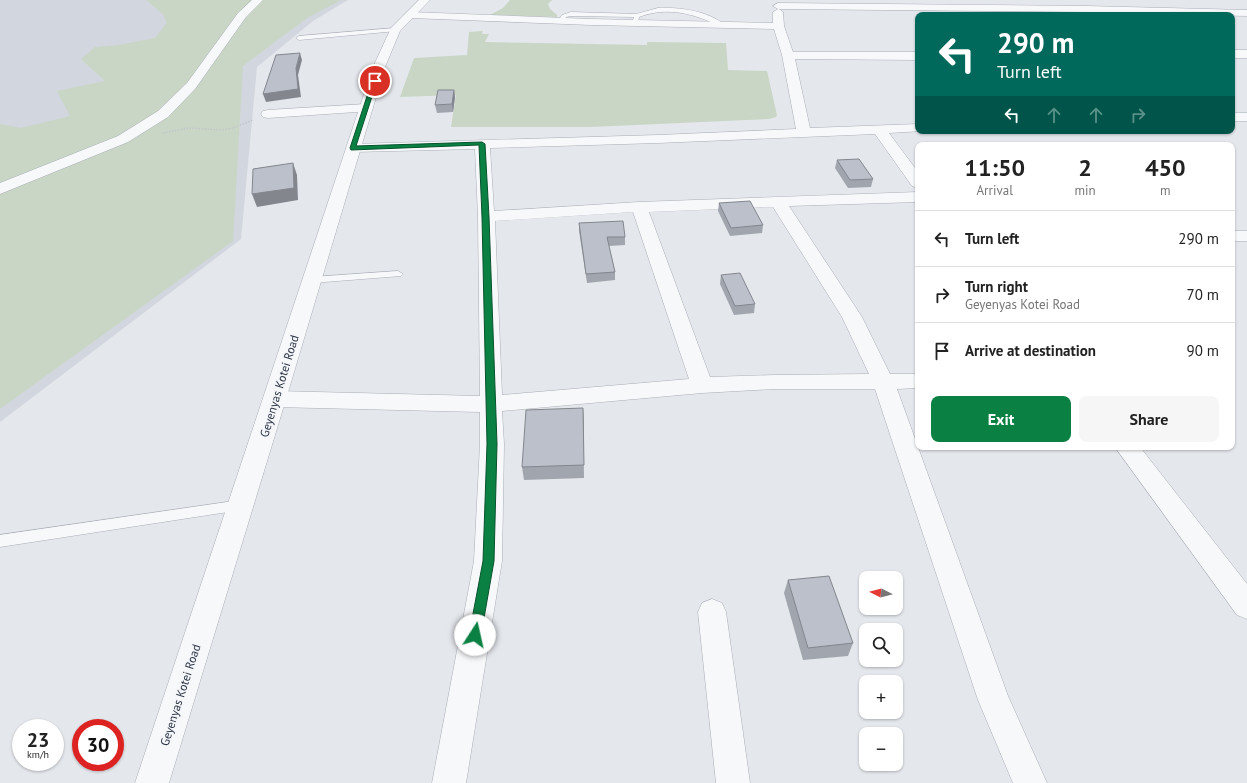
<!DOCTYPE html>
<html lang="en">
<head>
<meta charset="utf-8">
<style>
	body { margin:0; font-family:"PT Sans",sans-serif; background:#f6f6f6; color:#222; height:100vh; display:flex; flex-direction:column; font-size:15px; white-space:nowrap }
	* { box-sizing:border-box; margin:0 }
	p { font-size:13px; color:#767676 }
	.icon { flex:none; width:22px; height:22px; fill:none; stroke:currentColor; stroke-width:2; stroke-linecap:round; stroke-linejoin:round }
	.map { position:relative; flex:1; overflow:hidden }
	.details { position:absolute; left:915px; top:142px; width:320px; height:308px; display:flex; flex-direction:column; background:#fff; border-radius:8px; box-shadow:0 1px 3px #0004 }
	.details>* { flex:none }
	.top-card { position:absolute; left:915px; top:12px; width:320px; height:122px; border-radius:8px; box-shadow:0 1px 3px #0004; background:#00695c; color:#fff; overflow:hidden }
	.needle { width:26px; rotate:276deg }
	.fabs { position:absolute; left:859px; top:571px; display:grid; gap:8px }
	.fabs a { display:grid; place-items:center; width:44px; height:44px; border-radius:8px; background:#fff; box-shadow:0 1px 3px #0004; font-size:20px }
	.speed { position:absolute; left:12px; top:719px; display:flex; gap:8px; font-size:20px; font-weight:700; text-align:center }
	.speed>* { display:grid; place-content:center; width:52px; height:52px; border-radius:50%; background:#fff; box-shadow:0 1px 3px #0004; line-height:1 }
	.speed small { font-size:10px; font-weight:400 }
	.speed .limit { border:6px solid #d22; background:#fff; color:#111 }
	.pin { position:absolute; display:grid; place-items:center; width:34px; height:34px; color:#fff; margin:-17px; border:2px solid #fff; border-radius:50%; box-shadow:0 1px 4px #0007 }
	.me { position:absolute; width:44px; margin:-22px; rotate:10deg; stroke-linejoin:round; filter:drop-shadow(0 0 3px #0008) }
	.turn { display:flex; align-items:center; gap:14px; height:84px; padding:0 16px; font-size:18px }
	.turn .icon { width:52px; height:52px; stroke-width:2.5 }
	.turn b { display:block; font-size:28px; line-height:34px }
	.lanes { display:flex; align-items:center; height:38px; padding:0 16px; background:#0003; justify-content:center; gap:20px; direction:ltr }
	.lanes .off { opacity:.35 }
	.eta { display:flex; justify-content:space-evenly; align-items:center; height:68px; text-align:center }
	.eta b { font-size:24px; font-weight:700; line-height:28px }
	.button { display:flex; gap:8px; margin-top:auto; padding:8px 16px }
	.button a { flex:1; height:46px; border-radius:8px; background:#0b8043; color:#fff; font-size:16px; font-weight:700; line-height:46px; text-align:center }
	.button a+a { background:#f6f6f6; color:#222 }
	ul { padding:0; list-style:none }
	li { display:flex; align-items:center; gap:12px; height:56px; padding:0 16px; border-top:1px solid #e0e0e0 }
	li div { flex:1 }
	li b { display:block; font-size:15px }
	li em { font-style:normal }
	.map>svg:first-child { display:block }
	.built { fill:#d2d6de }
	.green { fill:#c9d6c5 }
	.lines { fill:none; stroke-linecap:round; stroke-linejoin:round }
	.service-casing { stroke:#a9aeb7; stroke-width:1 }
	.minor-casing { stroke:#a9aeb7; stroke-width:1 }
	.tertiary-casing { stroke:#a9aeb7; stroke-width:1 }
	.path { stroke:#c2c5cb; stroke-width:1.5; stroke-dasharray:1.5 1.5; stroke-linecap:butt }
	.service { fill:#f7f8fa; fill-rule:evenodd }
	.minor { fill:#f7f8fa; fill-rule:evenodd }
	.tertiary { fill:#f7f8fa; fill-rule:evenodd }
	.wall { fill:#a1a5ae }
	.shaded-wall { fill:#83868d }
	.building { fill:#bbc0ca; stroke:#83868d }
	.route { fill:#0b8043; stroke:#07532c }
	.labels { text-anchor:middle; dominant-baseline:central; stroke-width:4; stroke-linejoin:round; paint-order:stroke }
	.street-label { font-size:12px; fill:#2b3445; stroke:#f4f6f9 }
</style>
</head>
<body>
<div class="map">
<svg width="1247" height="783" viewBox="0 0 1247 783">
	<rect width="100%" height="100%" fill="#e4e7ec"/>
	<path class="built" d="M0 0H348L313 21 257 67 241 239 0 422Z"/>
	<g class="green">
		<path d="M146 0H341L307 18 243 66 233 241 0 409V124L21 128 70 116 57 91 105 81 81 59 95 47 119 45 155 38 167 23 163 14Z"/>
		<path d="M510 0H552L548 4 550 9 557 15V17L490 15 503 8Z"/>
		<path d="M483 31 482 34H489L485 42 647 45V42L726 43 728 70 767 71 777 115 776 117 769 119 591 127H451L456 95 400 97 414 58 467 55 469 32Z"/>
	</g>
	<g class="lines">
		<g class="service-casing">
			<g id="service">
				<path d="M658 8C680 7 708 11 725 25L720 26C694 14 668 6 639 17L638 23 635 25 632 23 634 17 571 16 566 17 563 22 558 21 562 15 571 12 636 14Z"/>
				<path d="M395 28 398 30 397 31 299 40 296 38 299 36Z"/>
				<path d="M398 271 403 274 401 276 312 283 307 280 312 277Z"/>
				<path d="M241 500 245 501 247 505 245 509 241 510 0 547V535Z"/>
			</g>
		</g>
		<g class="minor-casing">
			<g id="minor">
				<path d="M252 0H263L246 17 195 89 168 117 128 142 0 194V183L118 136 158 111 187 83 238 13Z"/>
				<path d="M778 3 1086 6 1247 10V16L1086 12 779 9 783 12 784 26 793 52H918V60L795 59 810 128 918 124V131H923L889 133 918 172V188L912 186 875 134 658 143 490 148 494 211 639 202 918 192V202L789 206 862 317 890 374H918V388L897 389 1008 696 1047 783H1013L978 700 875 389H774L702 393 502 411 504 444 502 561 466 783H432L474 561 480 444V412L275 407 267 405 264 399 267 393 275 391 480 396 478 217 475 149 353 152 348 151 346 148 348 145 353 144 658 135 796 129 782 55 774 29 591 25 410 18 405 15 410 12 591 19 773 23V12L778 9 773 6ZM773 207 842 317 869 374 774 375 710 377 649 212ZM633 212 689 379 502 395 495 221Z"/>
				<rect x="1232" y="50" width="15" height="8"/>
				<path d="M366 104 371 105 373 108 371 111 268 118 263 117 261 114 263 111 268 110Z"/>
				<rect x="1232" y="113" width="15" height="8"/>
				<rect x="1232" y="231" width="15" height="10"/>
				<path d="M1115 447H1140L1247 584V619L1237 615Z"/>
				<path d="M712 599 722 603 726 612 750 783H716L698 612 702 603Z"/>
			</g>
		</g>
		<g class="tertiary-casing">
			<path id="tertiary" d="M419 0H430L400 31 385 67 286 399 169 783H135L373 67 391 28Z"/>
		</g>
		<path class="path" d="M163 133 189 128 221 130 233 128 253 120"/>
		<use href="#service" class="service"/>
		<use href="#minor" class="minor"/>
		<use href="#tertiary" class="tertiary"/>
	</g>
	<g class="wall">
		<path d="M454 90 455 97 453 112 437 113 435 105Z"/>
		<path d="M837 160 873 179 871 187 848 188 835 168Z"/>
		<path d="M719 203 763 225 762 233 730 236 718 211Z"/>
		<path d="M579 223 625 237V245L609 246 615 272V280L587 283 579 231Z"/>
		<path d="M721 275 755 304 754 313 734 315 720 284Z"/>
		<path d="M583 408 584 478 524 480 522 467Z"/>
		<path d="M788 580 853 643 848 656 803 660 784 593Z"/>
	</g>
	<g class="shaded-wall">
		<path d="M300 53 302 60 298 75 301 97 266 102 263 94 296 68Z"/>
		<path d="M454 90 455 97 453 112 452 104Z"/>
		<path d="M293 163 297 175 298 200 257 207 252 194Z"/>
		<path d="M583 408 584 422V478V465Z"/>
	</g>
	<g class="building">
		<path d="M300 53 296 68 298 89 263 94 276 55Z"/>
		<path d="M438 90H454L452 104 435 105Z"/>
		<path d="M859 159 873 179 850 180 837 160Z"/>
		<path d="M293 163 294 188 252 194 253 169Z"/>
		<path d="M750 201 763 225 731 228 719 203Z"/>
		<path d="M623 221 625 237H607L615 272 586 274 579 223Z"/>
		<path d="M740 273 755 304 735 306 721 275Z"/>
		<path d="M583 408 584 465 522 467 526 410Z"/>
		<path d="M829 576 853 643 808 648 788 580Z"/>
	</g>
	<path class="route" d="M375 79 377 81 356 146 482 142 485 144 489 217 497 444 494 561 481 635 480 639 475 641 471 639 469 635 483 561 487 444 482 217 479 145 351 150 350 148 372 81Z"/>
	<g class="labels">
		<g class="street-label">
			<text transform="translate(279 386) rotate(-73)">Geyenyas Kotei Road</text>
			<text transform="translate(180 695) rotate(-72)">Geyenyas Kotei Road</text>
		</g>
	</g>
</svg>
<div class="fabs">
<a><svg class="needle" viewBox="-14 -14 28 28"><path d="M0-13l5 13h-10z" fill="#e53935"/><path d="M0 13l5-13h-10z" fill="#767676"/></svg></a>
<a><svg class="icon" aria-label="search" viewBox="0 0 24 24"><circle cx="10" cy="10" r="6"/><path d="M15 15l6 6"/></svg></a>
<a>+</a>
<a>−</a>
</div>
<div class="speed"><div>23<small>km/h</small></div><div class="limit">30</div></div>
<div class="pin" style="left:375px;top:81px;background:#d93025"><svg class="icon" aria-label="arrive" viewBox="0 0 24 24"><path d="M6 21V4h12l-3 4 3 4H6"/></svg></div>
<svg class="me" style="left:475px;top:635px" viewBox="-20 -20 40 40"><circle r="19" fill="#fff"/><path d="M0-13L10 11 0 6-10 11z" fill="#0b8043"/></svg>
<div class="top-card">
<div class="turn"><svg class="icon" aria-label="left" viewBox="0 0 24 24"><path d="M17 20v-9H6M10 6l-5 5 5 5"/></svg><div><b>290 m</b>Turn left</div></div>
<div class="lanes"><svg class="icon" aria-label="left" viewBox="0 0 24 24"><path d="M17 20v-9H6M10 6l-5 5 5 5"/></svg><svg class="icon off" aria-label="ahead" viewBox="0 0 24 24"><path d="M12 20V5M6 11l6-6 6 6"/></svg><svg class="icon off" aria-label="ahead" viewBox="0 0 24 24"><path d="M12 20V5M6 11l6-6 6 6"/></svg><svg class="icon off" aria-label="right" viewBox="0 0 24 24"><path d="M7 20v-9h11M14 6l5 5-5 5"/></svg></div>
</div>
<section class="details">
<div class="eta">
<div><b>11:50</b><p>Arrival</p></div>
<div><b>2</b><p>min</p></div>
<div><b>450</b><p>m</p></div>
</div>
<ul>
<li><svg class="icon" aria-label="left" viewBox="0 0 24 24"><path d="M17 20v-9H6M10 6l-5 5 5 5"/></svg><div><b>Turn left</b></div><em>290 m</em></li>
<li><svg class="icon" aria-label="right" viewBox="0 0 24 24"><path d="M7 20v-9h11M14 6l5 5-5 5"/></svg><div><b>Turn right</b><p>Geyenyas Kotei Road</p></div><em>70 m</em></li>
<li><svg class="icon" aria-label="arrive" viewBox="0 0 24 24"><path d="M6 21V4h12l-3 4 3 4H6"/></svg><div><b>Arrive at destination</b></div><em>90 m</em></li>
</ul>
<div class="button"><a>Exit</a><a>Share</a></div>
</section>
</div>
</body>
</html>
